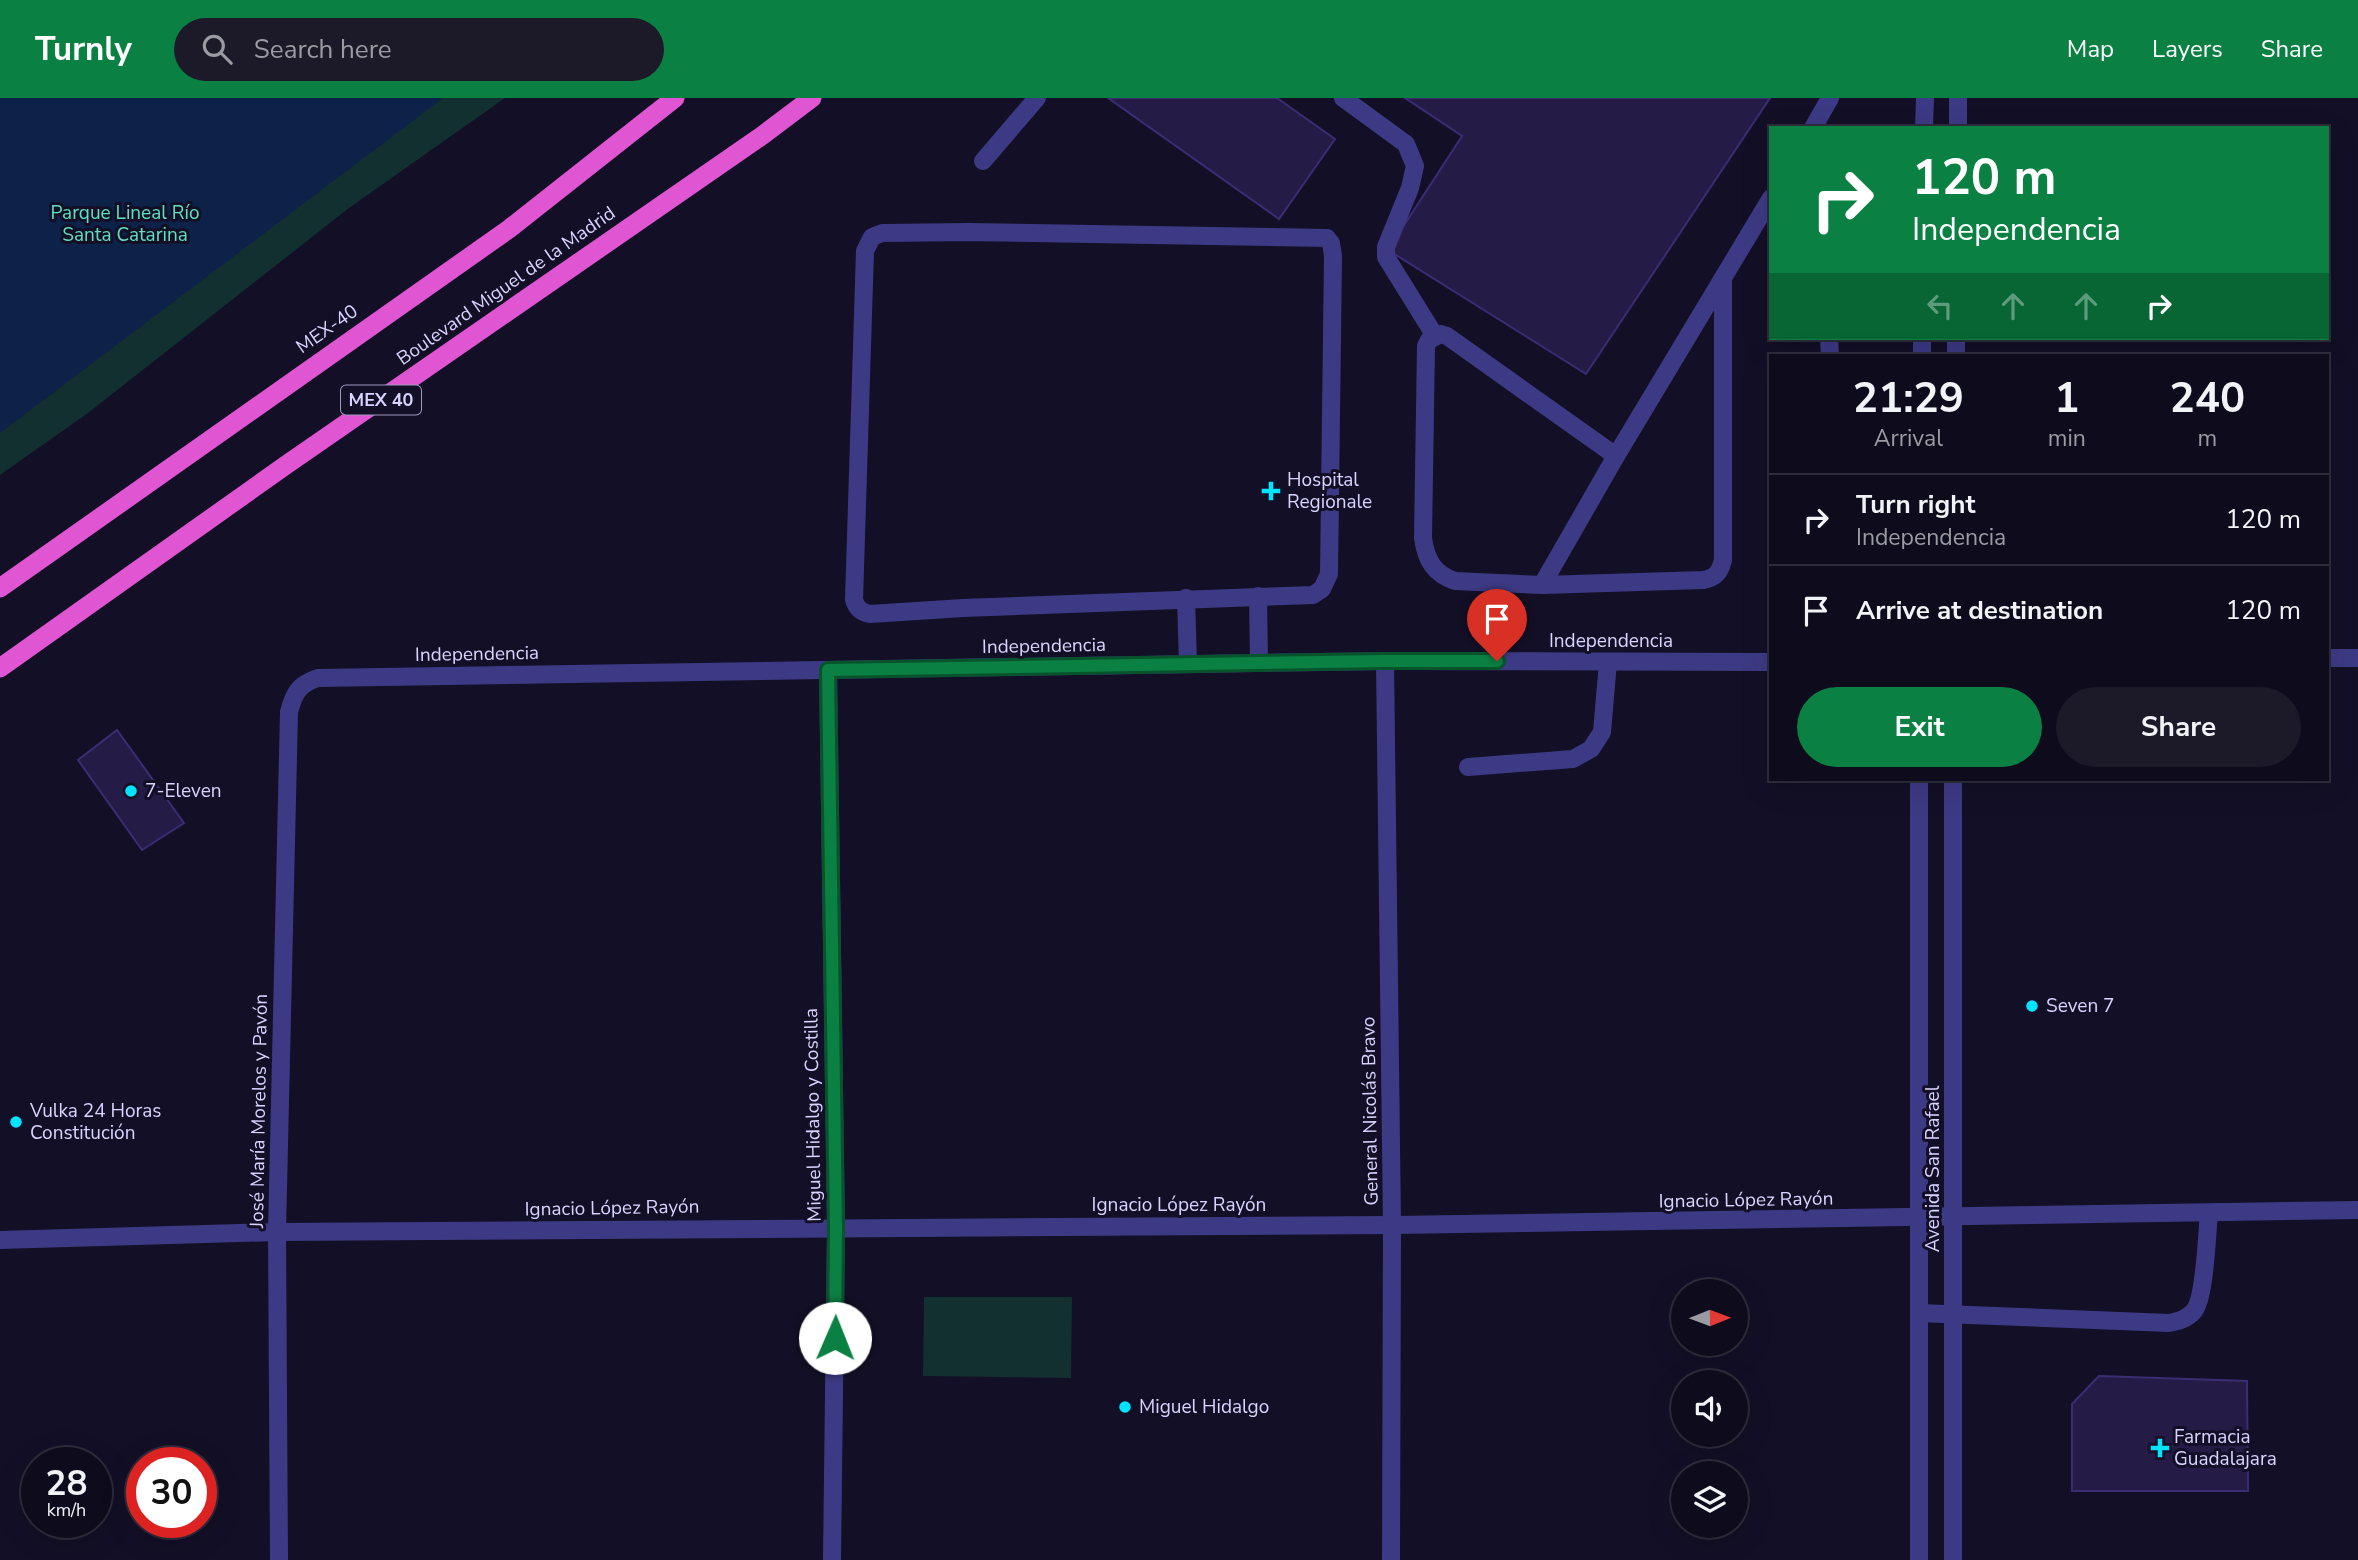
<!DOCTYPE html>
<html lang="en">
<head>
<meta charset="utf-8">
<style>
	body { margin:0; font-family:"Nunito Sans",sans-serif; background:#1c1929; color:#f1f3f6; height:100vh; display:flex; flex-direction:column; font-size:26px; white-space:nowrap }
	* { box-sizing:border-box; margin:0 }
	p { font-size:23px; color:#9b9ba3 }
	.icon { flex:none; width:38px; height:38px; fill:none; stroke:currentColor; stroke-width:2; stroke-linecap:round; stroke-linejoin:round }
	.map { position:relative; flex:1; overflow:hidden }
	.drawer { position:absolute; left:1769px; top:256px; width:560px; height:427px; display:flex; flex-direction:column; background:#0e0b1c; border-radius:0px; box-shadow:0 7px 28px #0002,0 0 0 2px #2e2b3b }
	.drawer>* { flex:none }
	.hud { position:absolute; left:1769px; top:28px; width:560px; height:214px; border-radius:0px; box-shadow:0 7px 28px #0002,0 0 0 2px #2e2b3b; background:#0b8043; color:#fff; overflow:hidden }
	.needle { width:46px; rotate:89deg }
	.controls { position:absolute; left:1671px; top:1181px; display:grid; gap:14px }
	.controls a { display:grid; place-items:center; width:77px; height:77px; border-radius:50%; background:#0e0b1c; box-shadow:0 7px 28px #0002,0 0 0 2px #2e2b3b; font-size:35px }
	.speed { position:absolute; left:21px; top:1349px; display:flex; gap:14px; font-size:35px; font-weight:700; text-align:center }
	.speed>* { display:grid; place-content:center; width:91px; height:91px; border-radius:50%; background:#0e0b1c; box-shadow:0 7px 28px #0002,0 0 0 2px #2e2b3b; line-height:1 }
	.speed small { font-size:18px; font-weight:400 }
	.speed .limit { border:10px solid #d22; background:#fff; color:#111 }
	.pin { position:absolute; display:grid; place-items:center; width:60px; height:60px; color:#fff; margin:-72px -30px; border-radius:50% 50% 50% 0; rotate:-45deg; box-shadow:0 0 7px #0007 }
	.pin .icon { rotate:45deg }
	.me { position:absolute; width:77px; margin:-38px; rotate:1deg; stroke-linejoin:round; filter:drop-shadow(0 0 5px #0008) }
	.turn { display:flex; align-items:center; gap:24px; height:147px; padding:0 28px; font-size:32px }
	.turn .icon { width:91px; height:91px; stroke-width:2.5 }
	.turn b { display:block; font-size:49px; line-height:60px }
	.lanes { display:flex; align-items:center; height:66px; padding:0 28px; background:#0003; justify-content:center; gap:35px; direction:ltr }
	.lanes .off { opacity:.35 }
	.eta { display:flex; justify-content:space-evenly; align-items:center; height:119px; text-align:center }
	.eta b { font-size:42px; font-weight:700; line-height:49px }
	.action { display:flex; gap:14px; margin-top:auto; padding:14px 28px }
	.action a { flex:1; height:80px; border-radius:42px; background:#0b8043; color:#fff; font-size:28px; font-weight:700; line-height:80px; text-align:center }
	.action a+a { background:#1c1929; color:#f1f3f6 }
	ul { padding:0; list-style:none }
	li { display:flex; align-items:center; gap:21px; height:91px; padding:0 28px; border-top:2px solid #2e2b3b }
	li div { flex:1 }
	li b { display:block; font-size:26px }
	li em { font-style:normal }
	header { display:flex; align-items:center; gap:42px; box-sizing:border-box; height:98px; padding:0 35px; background:#0b8043; color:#fff }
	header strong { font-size:33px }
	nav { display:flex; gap:38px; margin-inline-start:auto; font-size:24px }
	.search { width:490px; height:63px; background:#1c1929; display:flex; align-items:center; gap:18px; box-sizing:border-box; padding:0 24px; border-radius:38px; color:#9b9ba3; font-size:26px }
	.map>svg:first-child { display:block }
	.green { fill:#12302f }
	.water { fill:#0c2248 }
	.building { fill:#241b47; stroke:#3b2d73; stroke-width:2 }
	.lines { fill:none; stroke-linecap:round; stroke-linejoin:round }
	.service { stroke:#3d3a85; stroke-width:18 }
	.minor { stroke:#3d3a85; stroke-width:18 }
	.tertiary { stroke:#3d3a85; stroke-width:18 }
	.trunk { stroke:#e055d1; stroke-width:19 }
	.route-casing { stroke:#07532c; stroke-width:18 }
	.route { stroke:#0b8043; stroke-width:12 }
	.poi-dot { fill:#00e5ff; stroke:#130f26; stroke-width:2.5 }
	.labels { text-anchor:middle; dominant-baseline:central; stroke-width:6; stroke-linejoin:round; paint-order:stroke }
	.shield { fill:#130f26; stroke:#9e99be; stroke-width:2 }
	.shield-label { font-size:18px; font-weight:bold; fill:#d9d4ff }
	.park-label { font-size:19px; fill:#5fe0c0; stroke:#130f26 }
	.street-label { font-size:19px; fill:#d9d4ff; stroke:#130f26 }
	.poi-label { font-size:19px; fill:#d9d4ff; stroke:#130f26; text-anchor:start }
</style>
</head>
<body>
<header>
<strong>Turnly</strong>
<div class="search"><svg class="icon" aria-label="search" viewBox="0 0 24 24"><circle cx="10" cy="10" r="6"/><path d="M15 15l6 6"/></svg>Search here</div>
<nav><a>Map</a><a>Layers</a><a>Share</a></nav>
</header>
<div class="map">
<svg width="2358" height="1462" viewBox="0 0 2358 1462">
	<rect width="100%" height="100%" fill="#130f26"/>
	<g class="green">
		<path d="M0 0H505L349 110 88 315 0 377Z"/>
		<path d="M924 1199H1072L1071 1280 923 1278Z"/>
	</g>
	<path class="water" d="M0 0H443L0 335Z"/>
	<g class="building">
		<path d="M1108 0H1277L1335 41 1279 121Z"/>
		<path d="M1405 0H1770L1586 276 1388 152 1462 38Z"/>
		<path d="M117 632 184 725 142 752 78 662Z"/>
		<path d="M2099 1278 2247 1283 2248 1393H2072V1306Z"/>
	</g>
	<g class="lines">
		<g class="service">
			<path d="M1343 0 1406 46 1415 68 1410 90 1386 149V159L1435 238"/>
			<path d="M1813 30 1830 0"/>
			<path d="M983 63 1037 0"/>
			<path d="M968 134 1327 140 1331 145 1333 158 1329 476 1322 491 1313 497 963 510 870 516C861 514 857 511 854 502L865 153 872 139 882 135Z"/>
			<path d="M1829 240 1830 257"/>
			<path d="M1616 358 1447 238 1441 236 1429 242 1426 248 1423 440C1426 462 1434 476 1455 483L1542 487 1616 358 1771 100"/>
			<path d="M1542 487 1703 482C1716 480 1720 474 1723 462V180"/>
			<path d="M1258 498 1259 565"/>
			<path d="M1186 500 1188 566"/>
			<path d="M1468 669 1573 661 1591 651 1602 634 1608 564"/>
			<path d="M1919 1215 2169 1225C2179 1223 2187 1221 2194 1213 2205 1200 2207 1135 2209 1115"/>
		</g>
		<g class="minor">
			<path d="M2328 560H2358"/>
			<path d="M1385 563 1392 1127 1391 1462"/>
			<path d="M828 572 836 1129 832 1462"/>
			<path d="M0 1142 277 1134 1392 1127 2358 1112"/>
			<path d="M279 1462 277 1134 289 614C294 595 299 586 318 580L1385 563 1771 564"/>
		</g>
		<g class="tertiary">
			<path d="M1924 30 1925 0"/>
			<path d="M1958 30V0"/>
			<path d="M1922 257V240"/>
			<path d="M1956 257V240"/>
			<path d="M1919 1462V681"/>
			<path d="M1953 1462V681"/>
		</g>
		<g class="trunk">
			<path d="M0 490 509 131 675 0"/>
			<path d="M0 570 286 367 763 37 812 0"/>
		</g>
	</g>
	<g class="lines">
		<g class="route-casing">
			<path id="route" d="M835 1240 836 1129 828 572 1385 563H1497"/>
		</g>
		<use href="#route" class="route"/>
	</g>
	<g class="poi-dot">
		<path d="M1267.5 382.5h7v7h7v7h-7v7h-7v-7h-7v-7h7z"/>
		<circle cx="131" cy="693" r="7"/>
		<circle cx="2032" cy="908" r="7"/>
		<circle cx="16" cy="1024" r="7"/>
		<circle cx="1125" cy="1309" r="7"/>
		<path d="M2156.5 1339.5h7v7h7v7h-7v7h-7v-7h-7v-7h7z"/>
	</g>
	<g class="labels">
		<rect class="shield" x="341" y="287.5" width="80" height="29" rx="5"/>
		<g class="shield-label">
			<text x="381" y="302">MEX 40</text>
		</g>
		<g class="park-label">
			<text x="125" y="115">Parque Lineal Río<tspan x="125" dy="22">Santa Catarina</tspan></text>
		</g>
		<g class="street-label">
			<text transform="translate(506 188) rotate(-35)">Boulevard Miguel de la Madrid</text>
			<text transform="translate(327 231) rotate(-35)">MEX-40</text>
			<text x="1611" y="543">Independencia</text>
			<text transform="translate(1044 548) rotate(-1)">Independencia</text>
			<text transform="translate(477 556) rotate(-1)">Independencia</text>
			<text transform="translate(259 1013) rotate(-89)">José María Morelos y Pavón</text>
			<text transform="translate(1370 1013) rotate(-91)">General Nicolás Bravo</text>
			<text transform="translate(813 1017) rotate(-91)">Miguel Hidalgo y Costilla</text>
			<text transform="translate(1933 1071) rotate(-90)">Avenida San Rafael</text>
			<text transform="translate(1746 1102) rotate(-1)">Ignacio López Rayón</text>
			<text x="1179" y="1107">Ignacio López Rayón</text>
			<text transform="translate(612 1110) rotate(-1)">Ignacio López Rayón</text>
		</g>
		<g class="poi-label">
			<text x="1287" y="382">Hospital<tspan x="1287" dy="22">Regionale</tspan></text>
			<text x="145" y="693">7-Eleven</text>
			<text x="2046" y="908">Seven 7</text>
			<text x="30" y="1013">Vulka 24 Horas<tspan x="30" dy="22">Constitución</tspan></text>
			<text x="1139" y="1309">Miguel Hidalgo</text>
			<text x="2174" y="1339">Farmacia<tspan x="2174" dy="22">Guadalajara</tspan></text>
		</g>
	</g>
</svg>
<div class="controls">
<a><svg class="needle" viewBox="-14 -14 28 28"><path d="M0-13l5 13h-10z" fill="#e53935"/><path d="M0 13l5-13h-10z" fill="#9b9ba3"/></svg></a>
<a><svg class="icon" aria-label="sound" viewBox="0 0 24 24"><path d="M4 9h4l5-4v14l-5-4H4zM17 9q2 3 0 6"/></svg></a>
<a><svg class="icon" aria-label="layers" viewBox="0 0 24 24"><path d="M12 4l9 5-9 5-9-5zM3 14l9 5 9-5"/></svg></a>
</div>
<div class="speed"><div>28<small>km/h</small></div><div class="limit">30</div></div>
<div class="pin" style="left:1497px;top:563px;background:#d93025"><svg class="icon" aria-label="arrive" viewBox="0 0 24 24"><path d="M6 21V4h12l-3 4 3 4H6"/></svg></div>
<svg class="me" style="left:835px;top:1240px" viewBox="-20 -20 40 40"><circle r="19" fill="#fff"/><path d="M0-13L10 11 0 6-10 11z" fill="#0b8043"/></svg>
<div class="hud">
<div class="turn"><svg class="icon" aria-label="right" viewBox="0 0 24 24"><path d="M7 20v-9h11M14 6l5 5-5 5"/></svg><div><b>120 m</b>Independencia</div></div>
<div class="lanes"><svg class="icon off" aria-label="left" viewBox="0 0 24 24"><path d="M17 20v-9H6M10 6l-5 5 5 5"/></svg><svg class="icon off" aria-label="ahead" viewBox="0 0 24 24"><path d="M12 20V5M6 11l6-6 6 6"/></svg><svg class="icon off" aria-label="ahead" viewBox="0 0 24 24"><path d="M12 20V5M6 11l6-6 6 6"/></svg><svg class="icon" aria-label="right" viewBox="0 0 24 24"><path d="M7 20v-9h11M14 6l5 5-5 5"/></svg></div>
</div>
<section class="drawer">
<div class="eta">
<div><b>21:29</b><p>Arrival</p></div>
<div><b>1</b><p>min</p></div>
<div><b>240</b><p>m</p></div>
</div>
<ul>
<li><svg class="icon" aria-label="right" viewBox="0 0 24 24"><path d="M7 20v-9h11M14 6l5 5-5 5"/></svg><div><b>Turn right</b><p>Independencia</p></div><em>120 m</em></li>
<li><svg class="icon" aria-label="arrive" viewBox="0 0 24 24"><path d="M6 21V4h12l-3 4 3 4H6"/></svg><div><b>Arrive at destination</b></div><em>120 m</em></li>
</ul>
<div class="action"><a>Exit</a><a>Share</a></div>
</section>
</div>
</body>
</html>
